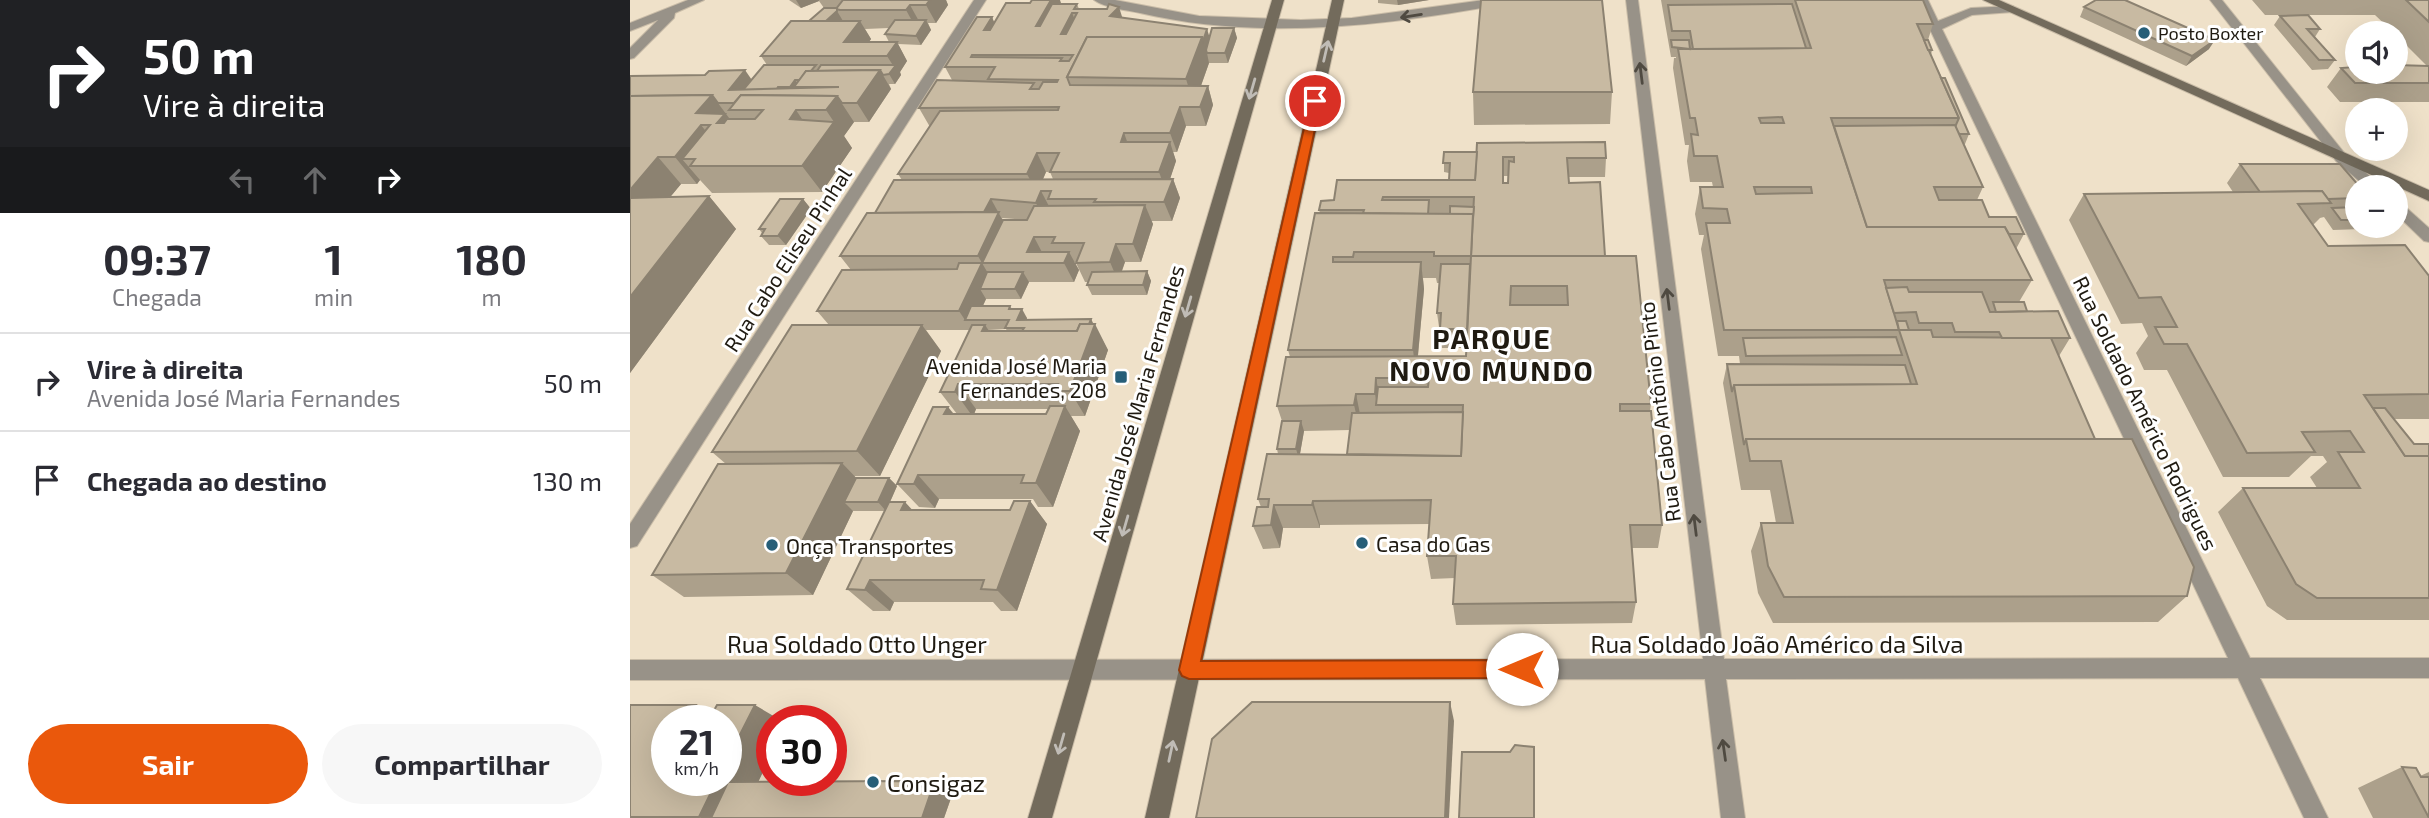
<!DOCTYPE html>
<html lang="pt">
<head>
<meta charset="utf-8">
<style>
	body { margin:0; font-family:"Exo 2",sans-serif; background:#f7f7f7; color:#2b2b33; height:100vh; display:flex; flex-direction:column; font-size:26px; white-space:nowrap }
	* { box-sizing:border-box; margin:0 }
	p { font-size:23px; color:#7c7c81 }
	.icon { flex:none; width:38px; height:38px; fill:none; stroke:currentColor; stroke-width:2; stroke-linecap:round; stroke-linejoin:round }
	.map { position:relative; flex:1; overflow:hidden }
	.sheet { display:flex; flex-direction:column; background:#fff; width:630px }
	.sheet>* { flex:none }
	.hud { background:#202124; color:#fff; overflow:hidden }
	.fabs { position:absolute; left:1715px; top:21px; display:grid; gap:14px }
	.fabs a { display:grid; place-items:center; width:63px; height:63px; border-radius:50%; background:#fff; box-shadow:0 7px 28px #0002; font-size:35px }
	.speed { position:absolute; left:21px; top:705px; display:flex; gap:14px; font-size:35px; font-weight:700; text-align:center }
	.speed>* { display:grid; place-content:center; width:91px; height:91px; border-radius:50%; background:#fff; box-shadow:0 7px 28px #0002; line-height:1 }
	.speed small { font-size:18px; font-weight:400 }
	.speed .limit { border:10px solid #d22; background:#fff; color:#111 }
	.pin { position:absolute; display:grid; place-items:center; width:60px; height:60px; color:#fff; margin:-30px; border:4px solid #fff; border-radius:50%; box-shadow:0 2px 7px #0007 }
	.me { position:absolute; width:77px; margin:-38px; rotate:270deg; stroke-linejoin:round; filter:drop-shadow(0 0 5px #0008) }
	.turn { display:flex; align-items:center; gap:24px; height:147px; padding:0 28px; font-size:32px }
	.turn .icon { width:91px; height:91px; stroke-width:2.5 }
	.turn b { display:block; font-size:49px; line-height:60px }
	.lanes { display:flex; align-items:center; height:66px; padding:0 28px; background:#0003; justify-content:center; gap:35px; direction:ltr }
	.lanes .off { opacity:.35 }
	.eta { display:flex; justify-content:space-evenly; align-items:center; height:119px; text-align:center }
	.eta b { font-size:42px; font-weight:700; line-height:49px }
	.action { display:flex; gap:14px; margin-top:auto; padding:14px 28px }
	.action a { flex:1; height:80px; border-radius:42px; background:#ea580c; color:#fff; font-size:28px; font-weight:700; line-height:80px; text-align:center }
	.action a+a { background:#f7f7f7; color:#2b2b33 }
	ul { padding:0; list-style:none }
	li { display:flex; align-items:center; gap:21px; height:98px; padding:0 28px; border-top:2px solid #e1e1e2 }
	li div { flex:1 }
	li b { display:block; font-size:26px }
	li em { font-style:normal }
	main { display:flex; flex:1; min-height:0 }
	.map>svg:first-child { display:block }
	.lines { fill:none; stroke-linecap:round; stroke-linejoin:round }
	.street-casing { stroke:#cabda8; stroke-width:2 }
	.secondary-casing { stroke:#cabda8; stroke-width:2 }
	.street { fill:#989288; fill-rule:evenodd }
	.secondary { fill:#736b5c; fill-rule:evenodd }
	.wall { fill:#aca08b; fill-rule:evenodd }
	.shaded-wall { fill:#8c8271 }
	.building { fill:#c8baa2; stroke:#8c8271; stroke-width:2; fill-rule:evenodd }
	.oneway { stroke:#4f4a41 }
	.oneway2 { stroke:#c0bcb6 }
	.route { fill:#ea580c; stroke:#983908; stroke-width:2 }
	.poi-dot { fill:#265e78; stroke:#fff; stroke-width:2.5 }
	.labels { text-anchor:middle; dominant-baseline:central; stroke-width:6; stroke-linejoin:round; paint-order:stroke }
	.far-poi-label { font-size:18px; fill:#1f1a11; stroke:#fff; text-anchor:start }
	.street-label { font-size:21px; fill:#1f1a11; stroke:#fff }
	.poi-label { font-size:21px; fill:#1f1a11; stroke:#fff; text-anchor:start }
	.near-street-label { font-size:24px; fill:#1f1a11; stroke:#fff }
	.near-poi-label { font-size:24px; fill:#1f1a11; stroke:#fff; text-anchor:start }
	.district-label { font-size:28px; font-weight:bold; letter-spacing:2px; fill:#1f1a11; stroke:#fff }
</style>
</head>
<body>
<main>
<section class="sheet">
<div class="hud">
<div class="turn"><svg class="icon" aria-label="right" viewBox="0 0 24 24"><path d="M7 20v-9h11M14 6l5 5-5 5"/></svg><div><b>50 m</b>Vire à direita</div></div>
<div class="lanes"><svg class="icon off" aria-label="left" viewBox="0 0 24 24"><path d="M17 20v-9H6M10 6l-5 5 5 5"/></svg><svg class="icon off" aria-label="ahead" viewBox="0 0 24 24"><path d="M12 20V5M6 11l6-6 6 6"/></svg><svg class="icon" aria-label="right" viewBox="0 0 24 24"><path d="M7 20v-9h11M14 6l5 5-5 5"/></svg></div>
</div>
<div class="eta">
<div><b>09:37</b><p>Chegada</p></div>
<div><b>1</b><p>min</p></div>
<div><b>180</b><p>m</p></div>
</div>
<ul>
<li><svg class="icon" aria-label="right" viewBox="0 0 24 24"><path d="M7 20v-9h11M14 6l5 5-5 5"/></svg><div><b>Vire à direita</b><p>Avenida José Maria Fernandes</p></div><em>50 m</em></li>
<li><svg class="icon" aria-label="arrive" viewBox="0 0 24 24"><path d="M6 21V4h12l-3 4 3 4H6"/></svg><div><b>Chegada ao destino</b></div><em>130 m</em></li>
</ul>
<div class="action"><a>Sair</a><a>Compartilhar</a></div>
</section>
<div class="map">
<svg width="1799" height="818" viewBox="0 0 1799 818">
	<rect width="100%" height="100%" fill="#efe1c9"/>
	<g class="lines">
		<g class="street-casing">
			<g id="street">
				<path d="M58 0H74L45 13 44 18 4 58 0 59V48L28 20 0 31V23Z"/>
				<path d="M344 0H356L7 546 0 548V524Z"/>
				<path d="M464 0H485L569 16 671 20 722 18 854 0H879L873 4C755 26 629 41 510 13 496 10 475 8 464 0Z"/>
				<path d="M996 0H1008L1094 659 1598 658 1286 0H1298L1308 21 1341 8 1383 6V12L1342 15 1312 29 1620 658H1799V678H1630L1698 818H1674L1608 678 1096 679 1115 818H1091L1075 679 0 680V660L1073 659Z"/>
				<path d="M1580 0H1592L1716 155 1752 187H1736L1706 161Z"/>
				<path d="M1766 201 1771 203 1799 228V242L1794 241 1766 214Z"/>
			</g>
		</g>
		<g class="secondary-casing">
			<g id="secondary">
				<path d="M642 0H654L422 818H398Z"/>
				<path d="M702 0H714L539 818H515Z"/>
				<path d="M1353 0H1369L1799 190V201Z"/>
			</g>
		</g>
		<use href="#street" class="street"/>
		<use href="#secondary" class="secondary"/>
	</g>
	<g class="wall">
		<path d="M159 0H316L318 5 306 23H298L301 30 291 45 268 44 277 61 270 72 271 75 265 84H259L261 89 239 122H224L214 136 222 148 192 192 82 193 70 180 67 184H51L40 197 79 196 106 229 0 373V76L122 79 137 65 131 56 179 21 194 8 189 1 171 8ZM259 28 255 34 259 42H239L241 39 235 29Z"/>
		<path d="M748 0H799L768 5 748 3Z"/>
		<path d="M1031 0H1293L1303 24 1298 40 1302 50 1301 55 1339 134 1335 144H1333L1353 187 1347 200 1359 217 1394 234 1386 249 1402 280 1389 302 1397 311 1440 338 1429 356 1465 439 1557 596 1528 622 1143 623 1128 593 1121 551 1131 523H1146L1140 490H1111L1093 383 1097 364H1110L1109 356H1088L1071 249 1074 235H1069L1065 214 1070 187H1083L1082 182H1060L1057 161 1059 145H1055L1043 68 1044 58H1046V57H1041Z"/>
		<path d="M1622 0H1799V102H1710L1697 87 1711 68H1721L1723 64 1797 66 1766 35V33H1764L1745 15H1635Z"/>
		<path d="M432 4H447L449 9 579 36 604 28 607 38 598 63H579L571 86H578L583 105 576 126H556L547 152H543L546 161 540 179H543L550 198 542 221H521L523 224 511 262H495L492 271H517L521 281 517 295H462L457 285 458 282H455L446 263 447 262H444L449 270 444 282H399L391 299H356L353 306H380L382 309 397 318V320L461 319 478 350 455 416H441L450 431 423 507H408L403 499H309L305 508 289 507 267 484 318 407 324 414H327L310 392 340 330H296L311 351 250 476H224L226 478H259L267 486 260 502 282 510H380L400 501 417 524 387 611H371L363 602H264L260 611H243L217 589 255 511H223L183 595 54 597 22 575 96 464 82 452 199 325 187 311 221 270 210 256 272 180 268 174 300 127 289 108 322 80 315 67 362 17 364 23ZM416 172H420L423 179H413ZM372 218 397 220H373ZM376 329 377 331H359L358 330ZM346 409H418L416 414H344Z"/>
		<path d="M1454 7 1579 49 1556 66 1450 17Z"/>
		<path d="M1650 16 1690 29 1685 37 1705 60 1698 69 1682 70 1644 25Z"/>
		<path d="M843 92H982L980 124 844 125Z"/>
		<path d="M814 152 976 158 975 177H938L939 183 975 256 1021 404 1020 411 1032 525 1028 548H1002L1006 602 1002 623 826 625 823 604 825 578 801 579 797 556 799 524 690 525V528H653L650 548 633 549 623 526 631 507 628 499 648 454 647 449 652 421 647 406 660 357 658 350 690 213 689 210 704 200 819 180V173L814 172ZM874 176H879L878 183H873ZM793 278H806L807 283H810L807 313 812 348H836V356H788L794 289ZM720 430 717 454H670L674 431Z"/>
		<path d="M1610 164 1727 187V226H1736L1732 229 1703 230 1694 217 1690 218 1683 225 1698 246 1799 276V419H1764L1784 444H1799V620H1657L1637 606 1588 512 1613 488H1687L1680 477 1697 462 1693 456H1681L1659 477H1593L1537 370H1514L1506 353 1518 336 1512 323 1491 324 1439 220 1454 194 1603 192 1597 183Z"/>
		<path d="M173 199 181 209 156 245H139L131 236 132 233 129 229Z"/>
		<path d="M0 705H66L82 714 142 721V753L128 782 286 787 303 786 321 798 314 818H0Z"/>
		<path d="M1772 767 1790 776 1799 772V818H1743L1728 788Z"/>
	</g>
	<g class="shaded-wall">
		<path d="M166 0H189V1L171 8Z"/>
		<path d="M300 0H316L318 5 306 23 296 5Z"/>
		<path d="M421 0H430L433 9 414 44 406 26Z"/>
		<path d="M767 0H799L768 5Z"/>
		<path d="M280 5 290 23 286 28 276 10Z"/>
		<path d="M489 7 495 26 480 16Z"/>
		<path d="M207 11 213 21H196Z"/>
		<path d="M442 13 450 31 431 34Z"/>
		<path d="M362 17 370 36 354 30Z"/>
		<path d="M296 20 301 30 291 45 286 36Z"/>
		<path d="M230 21 241 39 229 56 214 42Z"/>
		<path d="M604 28 607 38 598 63 595 53Z"/>
		<path d="M577 29 583 48 577 53 579 63 564 105 556 79 572 37Z"/>
		<path d="M1585 40 1579 49 1556 66 1562 56Z"/>
		<path d="M267 42 277 61 270 72 271 75 265 84 259 74 264 67 257 56Z"/>
		<path d="M115 70 128 89 99 90Z"/>
		<path d="M250 70 261 89 239 122 227 103Z"/>
		<path d="M165 80 170 87H164L169 93 166 97 160 87Z"/>
		<path d="M578 86 583 105 576 126 570 107Z"/>
		<path d="M82 95 102 122 80 125 66 113Z"/>
		<path d="M207 96 224 122 214 136 222 148 192 192 172 166 204 122 196 110Z"/>
		<path d="M550 107 556 126 547 152 540 133Z"/>
		<path d="M166 110 184 137 160 119Z"/>
		<path d="M71 125 92 152 65 159H52L70 180 67 184 45 157Z"/>
		<path d="M494 133 501 152 491 142Z"/>
		<path d="M540 142 546 161 536 191 529 172Z"/>
		<path d="M407 153 416 172 407 193 397 174Z"/>
		<path d="M28 157 51 184 14 229 0 214V190Z"/>
		<path d="M543 179 550 198 542 221 534 202Z"/>
		<path d="M411 191 421 210 415 222 406 203Z"/>
		<path d="M79 196 106 229 0 373V297Z"/>
		<path d="M173 199 181 209 156 245 148 236Z"/>
		<path d="M361 199 383 239 352 263 348 256 351 219Z"/>
		<path d="M515 205 523 224 511 262 503 244Z"/>
		<path d="M404 237 414 256 397 252Z"/>
		<path d="M486 244 495 262 488 281 480 262Z"/>
		<path d="M439 252 449 270 444 282 434 263Z"/>
		<path d="M791 262 794 289 786 375 783 350Z"/>
		<path d="M352 263 363 282 350 289 356 299 346 320H335L329 311Z"/>
		<path d="M517 271 521 281 517 295 513 285Z"/>
		<path d="M393 272 399 282 391 299 385 289Z"/>
		<path d="M392 309 397 318 393 329 387 320Z"/>
		<path d="M461 319 464 326 465 324 478 350 455 416 440 391 456 333Z"/>
		<path d="M292 325 311 351 250 476 227 451Z"/>
		<path d="M355 325 372 350 352 331Z"/>
		<path d="M746 378 751 404 747 405 745 394Z"/>
		<path d="M328 384 346 409 343 417 325 392Z"/>
		<path d="M726 394 731 419 730 430 724 405Z"/>
		<path d="M435 406 450 431 423 507 406 483Z"/>
		<path d="M318 407 337 432 314 414Z"/>
		<path d="M671 421 674 431 669 459 666 449Z"/>
		<path d="M212 463 235 487 214 502 223 511 183 595 156 573Z"/>
		<path d="M288 475 309 499 305 508 284 484Z"/>
		<path d="M259 478 267 486 256 511 248 502Z"/>
		<path d="M400 501 417 524 387 611 367 590Z"/>
		<path d="M683 501 690 525V528L682 505Z"/>
		<path d="M275 502 297 526 271 510Z"/>
		<path d="M644 505 653 528 650 548 641 525Z"/>
		<path d="M240 580 264 602 260 611 235 590Z"/>
		<path d="M820 702 824 721 819 818H815Z"/>
		<path d="M66 705 95 721H58Z"/>
		<path d="M125 705 152 721H142V753L111 818H71L69 817 87 780H96V762Z"/>
		<path d="M37 761V773L31 771Z"/>
		<path d="M277 781 296 793 275 787Z"/>
		<path d="M303 786 321 798 314 818H292Z"/>
	</g>
	<g class="building">
		<path d="M213 0H300L296 5H280L276 10H210L206 9Z"/>
		<path d="M402 0H421L406 26H410L422 4H447L444 9H477L479 4 489 7 480 16 577 29 573 41 572 37H457L437 77 440 85 578 86 570 107H550L540 133H494L491 142H540L529 172H420L429 153H407L397 174H268L310 111 428 110 429 107 289 108 307 80 404 83 400 89H409L413 82H427L428 80 358 79 365 67H315L347 17H362L354 30H360L376 3H400ZM442 13H447L436 34H431ZM342 55H443L439 61H430L432 58 341 57Z"/>
		<path d="M851 0H972L982 92H843Z"/>
		<path d="M1165 0H1293L1303 24H1287L1329 118H1201L1237 227H1375L1402 280H1254L1269 330H1301L1303 337 1421 338 1465 439H1116L1114 445 1104 385 1287 384 1269 330H1094L1076 223H1100L1097 209 1073 208 1070 187H1093L1087 156H1064L1061 134 1068 135 1065 118H1060L1048 49 1181 48ZM1152 117 1154 123H1131L1129 118ZM1124 187H1181L1182 193 1126 194Z"/>
		<path d="M1466 0H1495L1585 40 1562 56 1454 7Z"/>
		<path d="M1776 0H1799V22Z"/>
		<path d="M1162 4 1176 48 1063 49 1060 31H1042L1038 5Z"/>
		<path d="M194 8H207V11L196 21H179Z"/>
		<path d="M1678 15 1690 29H1677L1705 60H1689L1650 16Z"/>
		<path d="M265 20H296L286 36 255 34Z"/>
		<path d="M161 21H230L214 42H267L257 56H131Z"/>
		<path d="M582 28H604L595 53H577L576 50Z"/>
		<path d="M457 37H572L556 79 437 77Z"/>
		<path d="M1041 40H1059L1060 49 1042 47Z"/>
		<path d="M1294 40H1298L1302 50H1298Z"/>
		<path d="M1723 64H1727V72H1766V65L1799 66V83H1725L1711 68 1726 67Z"/>
		<path d="M134 65H186L181 71H176L170 80H165L160 87H148L147 89 113 90Z"/>
		<path d="M191 65H266L259 74 253 75 250 70 187 71Z"/>
		<path d="M115 70 99 90 209 87H164L176 71 250 70 227 103H212L207 96 111 95 104 103H88L82 95 0 96V76L75 75 79 71Z"/>
		<path d="M1311 78H1315L1339 134H1329L1325 127 1329 118Z"/>
		<path d="M82 95 66 113 95 114 87 123H94L97 119H125L133 110H99L111 95 207 96 196 110H166L160 119 204 122 172 166H60L65 159H52L80 125H71L45 157H28L0 190V96Z"/>
		<path d="M1325 125 1353 187H1304L1309 200H1352L1359 217H1386L1394 234H1379L1375 227H1237L1204 126Z"/>
		<path d="M975 142 976 158H937L939 183 970 182 975 256H841L844 197H753L752 200H799L798 214 733 213 734 210H689L691 201 704 200 707 180H845L847 143ZM873 157H884V162L879 161 878 183H873Z"/>
		<path d="M814 152H847L845 180H819L820 163H813Z"/>
		<path d="M1610 164H1710L1730 187H1727V198L1698 199 1692 191 1630 192Z"/>
		<path d="M543 179 534 202H464L466 199H418L421 191H411L406 203 361 199 354 212 245 213 264 180Z"/>
		<path d="M1692 191 1701 203 1668 204 1698 246 1775 245 1799 276V394L1734 395 1775 456H1799V598H1687L1666 584 1613 488H1730L1708 452H1734L1720 431 1672 432 1685 452 1617 453 1557 344H1534L1525 327H1547L1531 297 1509 298 1454 194Z"/>
		<path d="M79 196 0 297V198Z"/>
		<path d="M150 199H173L148 236H131L135 229H129Z"/>
		<path d="M515 205 503 244H486L480 262 446 263 454 243H422L425 237H404L397 252H439L434 263H352L373 220H397L404 206Z"/>
		<path d="M820 206 844 207 843 219V214H820Z"/>
		<path d="M1727 207V220H1711L1702 208Z"/>
		<path d="M369 212 348 256H210L237 213Z"/>
		<path d="M685 213 843 214 841 256H804V252H724L723 257H703V262H791L783 350H658Z"/>
		<path d="M841 256H1006L1021 404H990V411H1021L1032 525H1000L1006 602 823 604 826 556H797L801 500 683 501 682 505H644L641 525 623 526 627 507H638L639 499H628L637 454 831 456 833 405H746L748 387H798L799 378H746L745 394H726L724 405 647 406 656 357 836 356ZM881 286H937L938 305H880Z"/>
		<path d="M329 263H352L329 311H187L212 270 327 269Z"/>
		<path d="M811 264H840L837 329H810L811 313H807Z"/>
		<path d="M517 271 513 285H457L462 272Z"/>
		<path d="M357 272H393L385 289H350Z"/>
		<path d="M1277 287 1279 292H1352L1360 312 1428 311 1440 338H1372L1369 332H1325L1322 323H1289L1286 312 1264 313 1256 288Z"/>
		<path d="M1363 302H1394L1397 311 1366 312Z"/>
		<path d="M341 306H380L379 309H392L387 320 461 319 459 324H450L447 331H392L394 328H375L379 320H335Z"/>
		<path d="M1267 321H1276L1279 330H1269Z"/>
		<path d="M450 324H465L440 391H425L428 384H328L325 392H310L342 325H355L352 331H447Z"/>
		<path d="M162 325H292L227 451 82 452Z"/>
		<path d="M1266 337 1272 355 1116 356 1113 338Z"/>
		<path d="M1097 364 1275 365 1281 384 1104 385 1102 392Z"/>
		<path d="M420 406H435L406 483H391L394 475H288L284 484H267L303 407H318L314 414H416Z"/>
		<path d="M1743 408H1755L1784 444H1799V456H1775Z"/>
		<path d="M833 412 831 456 717 454 722 413Z"/>
		<path d="M652 421H671L666 449H647Z"/>
		<path d="M1116 439H1502L1564 567 1557 596 1154 597 1138 566 1131 523H1163L1151 461H1120Z"/>
		<path d="M212 463 156 573 22 575 88 464Z"/>
		<path d="M226 478H259L248 502H214Z"/>
		<path d="M384 501H400L367 590 351 589 354 580H240L235 590 217 589 259 502H275L271 510H380Z"/>
		<path d="M622 702H820L815 818H566L582 739Z"/>
		<path d="M0 705H66L58 721H37V761L31 771H37V780H87L69 817H0Z"/>
		<path d="M87 705H125L96 762V721H78Z"/>
		<path d="M885 745 904 747V818H829L832 752H880Z"/>
		<path d="M1772 767 1786 768 1791 777H1799V818Z"/>
		<path d="M277 781 275 787 303 786 292 818H81L98 782Z"/>
	</g>
	<defs><path id="oneway-shaft" d="M-6 0H5M1.5-3L5.5 0L1.5 3" fill="none" stroke-width="1.6" stroke-linecap="round" stroke-linejoin="round" transform="scale(1.75)"/></defs>
	<g class="oneway">
		<use href="#oneway-shaft" transform="translate(781 16) rotate(171)"/>
		<use href="#oneway-shaft" transform="translate(1011 73) rotate(-97)"/>
		<use href="#oneway-shaft" transform="translate(1038 299) rotate(-97)"/>
		<use href="#oneway-shaft" transform="translate(1065 525) rotate(-97)"/>
		<use href="#oneway-shaft" transform="translate(1094 750) rotate(-98)"/>
	</g>
	<g class="oneway2">
		<use href="#oneway-shaft" transform="translate(696 51) rotate(-77)"/>
		<use href="#oneway-shaft" transform="translate(622 89) rotate(106)"/>
		<use href="#oneway-shaft" transform="translate(558 307) rotate(106)"/>
		<use href="#oneway-shaft" transform="translate(495 526) rotate(106)"/>
		<use href="#oneway-shaft" transform="translate(431 744) rotate(106)"/>
		<use href="#oneway-shaft" transform="translate(541 751) rotate(-78)"/>
	</g>
	<path class="route" d="M681 98 691 101 571 661 892 660 899 663 902 669 899 675 892 678 559 679 552 676 549 670Z"/>
	<g class="poi-dot">
		<circle cx="1514" cy="33" r="7"/>
		<rect x="484" y="370" width="14" height="14" rx="3.5"/>
		<circle cx="732" cy="543" r="7"/>
		<circle cx="142" cy="545" r="7"/>
		<circle cx="243" cy="782" r="7"/>
	</g>
	<g class="labels">
		<g class="far-poi-label">
			<text x="1528" y="33">Posto Boxter</text>
		</g>
		<g class="street-label">
			<text transform="translate(157 259) rotate(-57)">Rua Cabo Eliseu Pinhal</text>
			<text transform="translate(507 403) rotate(-74)">Avenida José Maria Fernandes</text>
			<text transform="translate(1029 412) rotate(-97)">Rua Cabo Antônio Pinto</text>
			<text transform="translate(1516 413) rotate(64)">Rua Soldado Américo Rodrigues</text>
		</g>
		<g class="poi-label">
			<text x="477" y="365" text-anchor="end">Avenida José Maria<tspan x="477" dy="24">Fernandes, 208</tspan></text>
			<text x="746" y="543">Casa do Gas</text>
			<text x="156" y="545">Onça Transportes</text>
		</g>
		<g class="near-street-label">
			<text x="227" y="643">Rua Soldado Otto Unger</text>
			<text x="1147" y="643">Rua Soldado João Américo da Silva</text>
		</g>
		<g class="near-poi-label">
			<text x="257" y="782">Consigaz</text>
		</g>
		<g class="district-label">
			<text x="862" y="338">PARQUE<tspan x="862" dy="32">NOVO MUNDO</tspan></text>
		</g>
	</g>
</svg>
<div class="fabs">
<a><svg class="icon" aria-label="sound" viewBox="0 0 24 24"><path d="M4 9h4l5-4v14l-5-4H4zM17 9q2 3 0 6"/></svg></a>
<a>+</a>
<a>−</a>
</div>
<div class="speed"><div>21<small>km/h</small></div><div class="limit">30</div></div>
<div class="pin" style="left:685px;top:101px;background:#d93025"><svg class="icon" aria-label="arrive" viewBox="0 0 24 24"><path d="M6 21V4h12l-3 4 3 4H6"/></svg></div>
<svg class="me" style="left:892px;top:669px" viewBox="-20 -20 40 40"><circle r="19" fill="#fff"/><path d="M0-13L10 11 0 6-10 11z" fill="#ea580c"/></svg>
</div>
</main>
</body>
</html>
